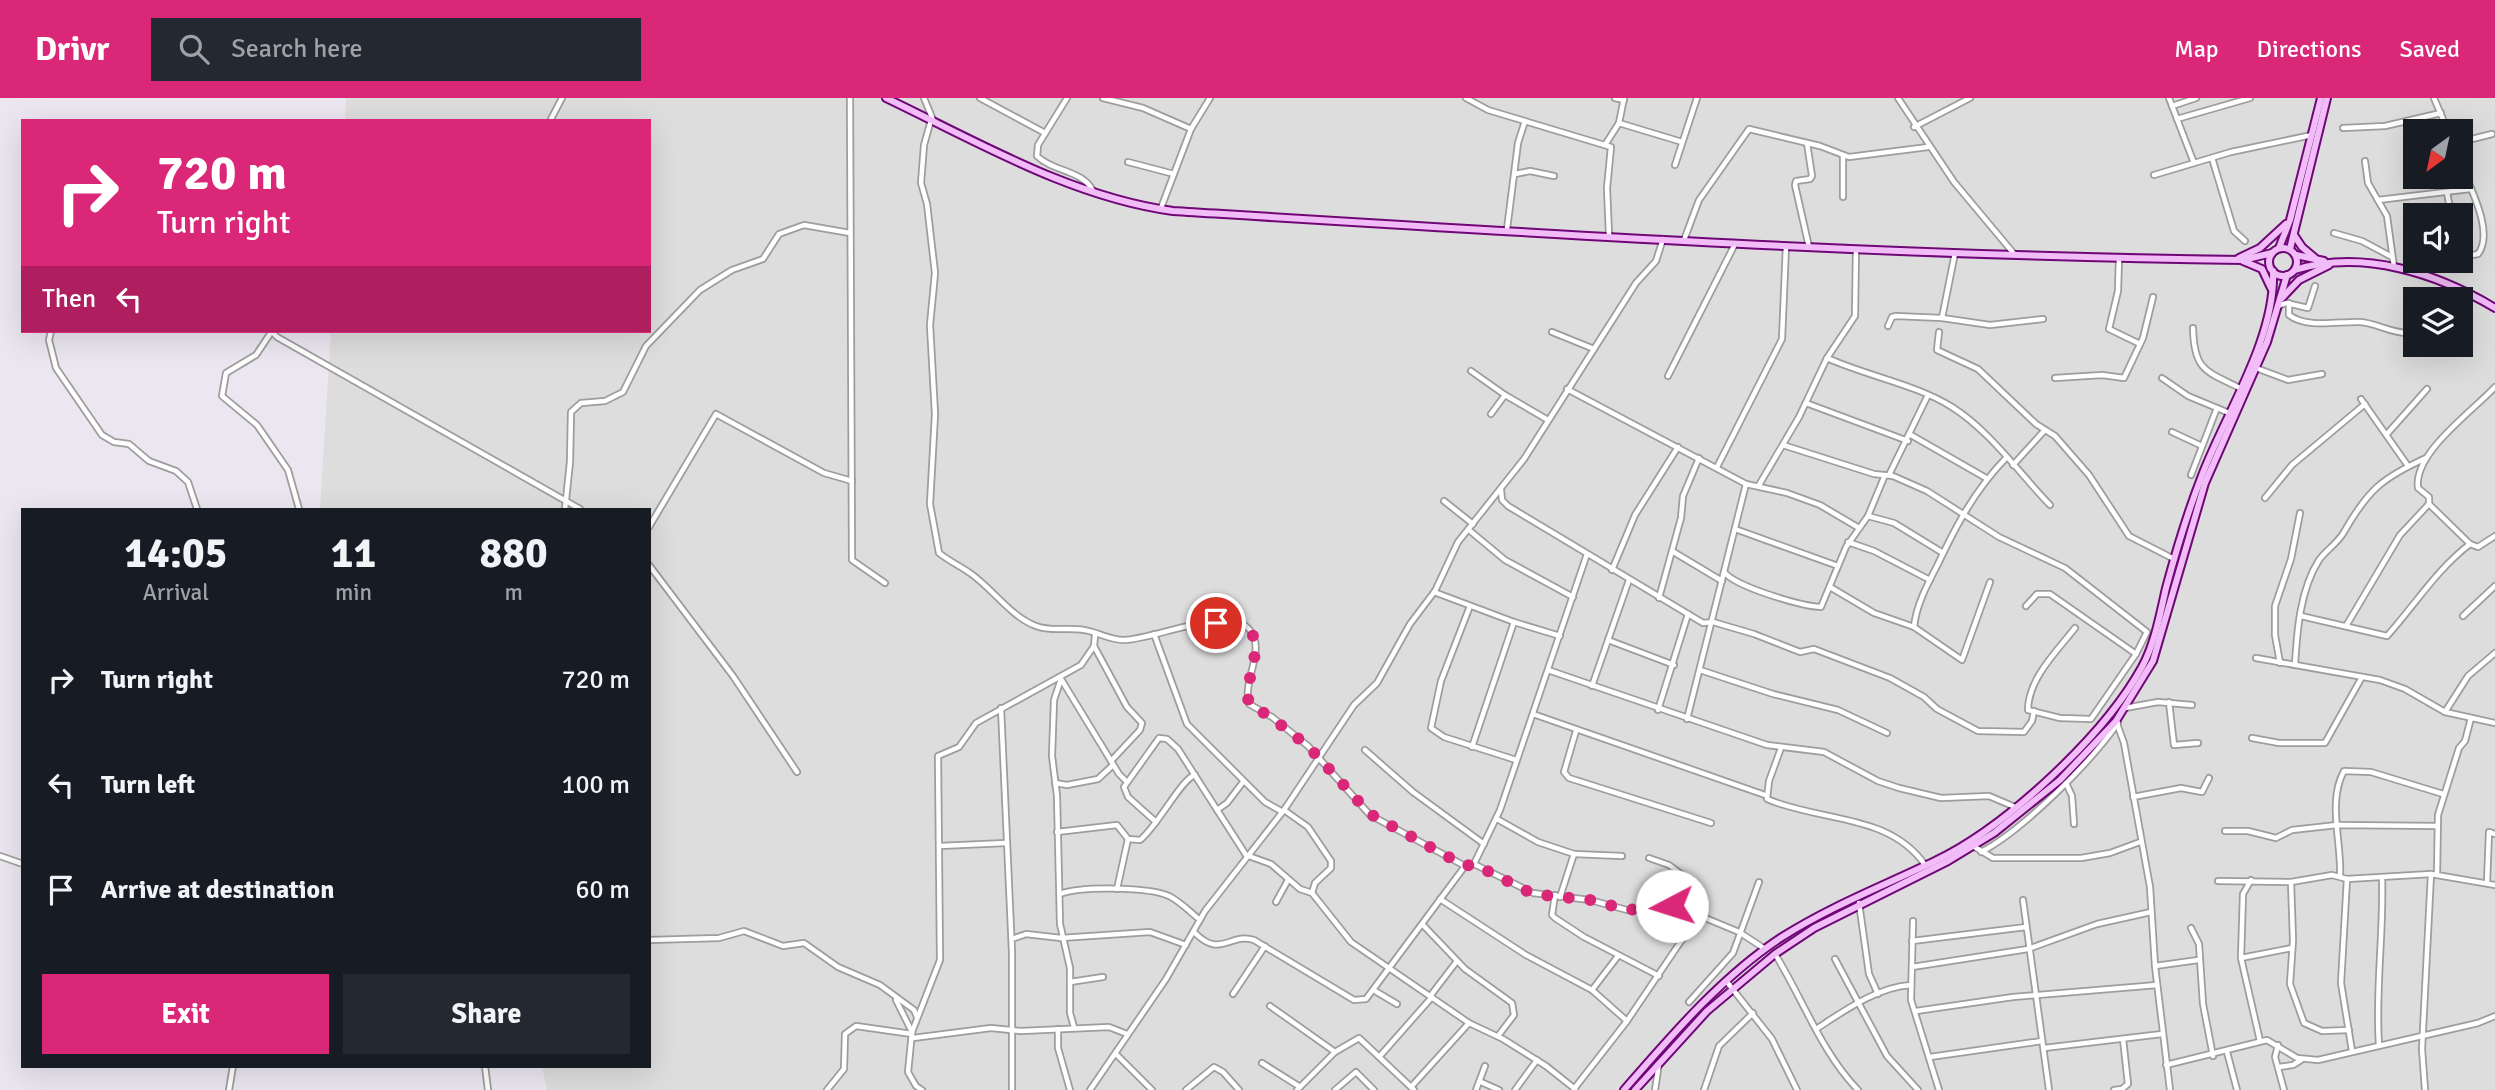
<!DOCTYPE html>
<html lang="en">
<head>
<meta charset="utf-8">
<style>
	body { margin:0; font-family:Signika,sans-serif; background:#242831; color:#f1f3f6; height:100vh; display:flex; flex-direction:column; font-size:26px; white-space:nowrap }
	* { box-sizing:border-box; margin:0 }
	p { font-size:23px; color:#9ea1a6 }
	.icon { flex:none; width:38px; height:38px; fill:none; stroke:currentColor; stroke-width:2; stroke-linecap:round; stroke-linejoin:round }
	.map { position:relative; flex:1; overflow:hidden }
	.drawer { position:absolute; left:21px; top:410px; width:630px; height:560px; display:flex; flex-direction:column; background:#171b24; border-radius:0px; box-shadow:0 7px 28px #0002 }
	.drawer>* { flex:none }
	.hud { position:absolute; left:21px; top:21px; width:630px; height:214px; border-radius:0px; box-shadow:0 7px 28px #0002; background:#db2777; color:#fff; overflow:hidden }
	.needle { width:46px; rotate:213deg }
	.fabs { position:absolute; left:2403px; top:21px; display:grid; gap:14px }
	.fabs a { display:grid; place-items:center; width:70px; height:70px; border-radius:0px; background:#171b24; box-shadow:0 7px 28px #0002; font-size:35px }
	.pin { position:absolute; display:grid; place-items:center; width:60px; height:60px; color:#fff; margin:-30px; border:4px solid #fff; border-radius:50%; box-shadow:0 2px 7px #0007 }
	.me { position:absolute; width:77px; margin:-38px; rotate:265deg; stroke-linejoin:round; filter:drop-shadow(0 0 5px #0008) }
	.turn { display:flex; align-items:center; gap:24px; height:147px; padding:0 21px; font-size:32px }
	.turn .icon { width:91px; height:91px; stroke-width:2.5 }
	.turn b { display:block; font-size:49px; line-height:60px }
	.then { display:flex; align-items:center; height:66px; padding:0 21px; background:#0003; gap:14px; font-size:26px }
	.eta { display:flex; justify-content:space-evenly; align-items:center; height:119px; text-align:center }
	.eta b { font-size:42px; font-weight:700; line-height:49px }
	.button { display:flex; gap:14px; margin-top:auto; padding:14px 21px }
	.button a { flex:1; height:80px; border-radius:0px; background:#db2777; color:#fff; font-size:28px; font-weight:700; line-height:80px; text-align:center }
	.button a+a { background:#242831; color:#f1f3f6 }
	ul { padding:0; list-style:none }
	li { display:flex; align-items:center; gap:21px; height:105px; padding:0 21px }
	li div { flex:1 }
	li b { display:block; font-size:26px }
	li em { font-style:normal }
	header { display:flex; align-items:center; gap:42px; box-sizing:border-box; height:98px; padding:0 35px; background:#db2777; color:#fff }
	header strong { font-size:33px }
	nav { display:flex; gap:38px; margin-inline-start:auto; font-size:24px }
	.search { width:490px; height:63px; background:#242831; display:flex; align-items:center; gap:18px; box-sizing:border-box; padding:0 24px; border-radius:0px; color:#9ea1a6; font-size:26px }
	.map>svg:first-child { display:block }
	.residential { fill:#ddddde; fill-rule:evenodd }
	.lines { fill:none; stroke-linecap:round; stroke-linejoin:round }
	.minor-casing { stroke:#9d9d9d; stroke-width:8 }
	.secondary-casing { stroke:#700776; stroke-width:10 }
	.minor { stroke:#fff; stroke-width:4.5 }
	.secondary { stroke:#f1bcf8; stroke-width:6 }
	.route { stroke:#db2777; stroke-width:12; stroke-dasharray:0 21.6 }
</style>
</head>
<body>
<header>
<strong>Drivr</strong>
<div class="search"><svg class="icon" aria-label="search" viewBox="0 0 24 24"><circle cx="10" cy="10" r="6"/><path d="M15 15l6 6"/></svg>Search here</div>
<nav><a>Map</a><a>Directions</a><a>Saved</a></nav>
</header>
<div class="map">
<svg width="2495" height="992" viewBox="0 0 2495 992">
	<rect width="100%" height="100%" fill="#ebe6f0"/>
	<path class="residential" d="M346 0H2495V992H547L542 968H649V411H320L331 233H649V23H345ZM2415 33H2460V79H2415ZM2415 117H2460V163H2415ZM2415 201H2460V247H2415Z"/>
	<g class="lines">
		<g class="minor-casing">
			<g id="minor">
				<path d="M850 0 852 462 885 485"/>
				<path d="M924 0 933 22"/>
				<path d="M980 0 1045 35"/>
				<path d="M1067 0 1038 47 1037 58C1053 74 1083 72 1093 93"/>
				<path d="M1103 0 1143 10 1191 31"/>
				<path d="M1466 0 1488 12 1611 49 1607 90 1609 137"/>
				<path d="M1615 0 1624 2"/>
				<path d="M1898 0 1954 84 2015 157"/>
				<path d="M2169 0 2194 65"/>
				<path d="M2434 0 2448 33"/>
				<path d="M2172 8 2196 0"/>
				<path d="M2177 21 2250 0"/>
				<path d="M931 22 924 47 921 85 927 106 935 175 930 227 935 316 930 406 939 455C949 463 960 468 970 475 992 490 1011 519 1036 528 1051 534 1068 529 1084 532 1098 534 1109 542 1124 542 1152 542 1227 508 1248 530 1268 550 1242 581 1249 606L1272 619 1308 648 1370 717 1465 768"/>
				<path d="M550 23 562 0"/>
				<path d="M1619 25 1682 44"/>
				<path d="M1914 29 1970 0"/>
				<path d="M2343 30 2385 28 2441 15"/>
				<path d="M2460 44 2492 36"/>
				<path d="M1807 45 1812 78 1810 81 1796 83 1795 87 1809 149"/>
				<path d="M1605 47 1619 25 1624 0"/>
				<path d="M1843 58V99"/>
				<path d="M2212 60 2234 133 2245 143"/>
				<path d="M2365 63 2368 85 2387 118 2394 169"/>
				<path d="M1128 64 1174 76"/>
				<path d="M2460 64C2469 88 2495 134 2478 156L2460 159"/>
				<path d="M1675 67 1697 0"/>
				<path d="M1515 76 1530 73 1554 78"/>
				<path d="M2154 77 2231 54 2312 37"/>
				<path d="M2447 94 2451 117"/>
				<path d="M2378 102 2470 91"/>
				<path d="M1161 110 1191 31 1210 0"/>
				<path d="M2440 114V117"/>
				<path d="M1507 131 1518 45 1525 23"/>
				<path d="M2334 135 2362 143 2392 159"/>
				<path d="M1684 142 1699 102 1749 31 1820 48 1849 59 1928 49"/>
				<path d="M2119 160 2118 193 2109 231 2140 246"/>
				<path d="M2425 177 2433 163"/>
				<path d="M2289 205V217C2307 231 2340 223 2360 224 2376 225 2391 235 2408 235"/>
				<path d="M2278 208 2286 205 2308 210 2315 188"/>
				<path d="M1942 220 1955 155"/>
				<path d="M1888 228 1892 219 1896 218 1942 220 1990 227 2043 221"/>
				<path d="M2193 230C2194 272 2205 273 2240 290"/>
				<path d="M51 233 49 242 56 270 102 337 114 344 129 346 149 363 176 373 188 384 197 411"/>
				<path d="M271 233 277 239 580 411"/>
				<path d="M272 233 256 257 226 275 222 298 257 327 288 372 299 411"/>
				<path d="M1552 234 1594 251"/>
				<path d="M1939 234 1937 252 1978 271 2036 326 2055 338 2089 377 2129 438 2174 461"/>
				<path d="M1827 260C1867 278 1915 286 1952 309 1990 333 2019 375 2050 407"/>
				<path d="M2256 270 2288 282 2322 276"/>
				<path d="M1471 273 1505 297"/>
				<path d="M1668 278 1735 146"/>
				<path d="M2055 280 2102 277 2124 280 2143 240 2153 199"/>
				<path d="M2162 280 2188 298 2229 315"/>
				<path d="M2495 289C2473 313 2413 355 2418 390L2429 399V406L2470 446 2478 449 2495 438"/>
				<path d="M1567 291 1746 386 1787 395 1820 407 1859 430"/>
				<path d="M2361 301 2408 368"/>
				<path d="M1806 305 1908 343"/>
				<path d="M1491 316 1505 297 1548 322"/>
				<path d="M2172 334 2202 348"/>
				<path d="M2387 336 2427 291"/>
				<path d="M1911 337 1986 380"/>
				<path d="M1783 347 1874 376 1893 378 1927 393 1999 439 2065 470 2147 534 2136 556 2050 496H2037L2026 508"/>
				<path d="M2013 367 2044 333"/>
				<path d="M1717 369 1782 241 1786 148"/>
				<path d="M1889 377 1928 297"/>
				<path d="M2191 377 2217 310"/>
				<path d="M1759 387 1799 319 1827 260 1855 218 1856 151"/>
				<path d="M1501 392 1502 402 1508 408 1703 525 1713 524 1754 536 1800 554 1814 551 1890 580 1924 599 1937 611 1978 633 2024 634 2032 623 2034 613"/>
				<path d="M2265 400 2292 367 2365 306"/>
				<path d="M1444 403 1473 426"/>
				<path d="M565 411 570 364 571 314 581 305 605 303 623 294 646 248 700 192 732 172 763 161 779 136 804 127 850 135"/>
				<path d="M1868 418 1894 425 1943 455"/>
				<path d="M649 429 716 316 824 375 852 383"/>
				<path d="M1735 431 1838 468"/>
				<path d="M1469 432 1505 462 1573 499"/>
				<path d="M1848 444 1874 453 1930 482"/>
				<path d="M1672 453 1722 483"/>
				<path d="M649 467 733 578 797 674"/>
				<path d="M1612 472 1635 417 1678 349"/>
				<path d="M1724 474C1736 489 1801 508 1821 509L1846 449 1868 418 1885 377"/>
				<path d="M1830 489 1874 515 1914 529 1962 562 1990 484"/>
				<path d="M1434 494 1514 524 1560 538"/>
				<path d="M1659 500 1681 420 1683 398 1699 360"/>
				<path d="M1470 508 1441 583 1431 630 1444 639 1516 662"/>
				<path d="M2301 518 2387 538C2415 507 2436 472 2470 446"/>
				<path d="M2463 518 2495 488"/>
				<path d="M2346 528 2400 437 2429 406"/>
				<path d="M1914 529C1916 508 1927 487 1937 468 1956 428 1974 393 2006 360"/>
				<path d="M2075 530C2057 553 2028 581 2028 612L2060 620 2091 621 2136 556"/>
				<path d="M1154 536 1187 626 1265 704 1281 713"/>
				<path d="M1608 542 1674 567"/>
				<path d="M1094 548 1127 609 1142 625 1140 632 1111 663"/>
				<path d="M2256 560 2380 582 2405 591 2445 614 2495 625"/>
				<path d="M2280 565 2275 537V508L2291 461 2300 415"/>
				<path d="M2295 567C2297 533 2300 492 2319 462 2326 452 2338 445 2344 434 2368 392 2382 380 2426 360"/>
				<path d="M1548 572 1767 647 1824 654 1878 683 1899 690 1941 700 1989 698 2015 709"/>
				<path d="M1700 572 1773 596 1838 612 1887 635"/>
				<path d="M1592 588 1629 482"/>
				<path d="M2169 604 2174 647 2198 645"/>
				<path d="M1001 610 1012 854V992"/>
				<path d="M2125 610 2158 604 2192 607"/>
				<path d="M1658 612 1688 516"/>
				<path d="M2445 614 2468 578 2495 555"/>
				<path d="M1533 616 1765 697"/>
				<path d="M1687 621 1746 386"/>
				<path d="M2116 623 2124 645 2150 789 2155 868 2170 992"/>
				<path d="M1576 633 1564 674 1569 680 1711 725"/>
				<path d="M2252 640 2279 645H2325L2362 579"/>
				<path d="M1472 649 1514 524"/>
				<path d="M1781 650 1769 683 1767 701C1820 724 1889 715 1925 767"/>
				<path d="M1365 652 1413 694 1484 746"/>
				<path d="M1055 685 1067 687 1098 681 1113 667"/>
				<path d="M2066 685 2072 698 2074 726"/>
				<path d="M2133 699 2181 690 2202 694 2209 680"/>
				<path d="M1217 712 1227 705 1243 684"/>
				<path d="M1284 712 1308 729 1331 763V770L1315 785 1312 795"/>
				<path d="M1497 721 1538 744 1574 756 1560 799"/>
				<path d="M1156 724 1128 699 1124 689 1159 640 1167 641 1178 651 1246 757 1271 766 1300 791 1312 795 1351 844 1469 925 1503 941 1546 968 1575 991"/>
				<path d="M2225 733H2248L2276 740 2292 732 2337 727 2437 728"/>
				<path d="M1057 734 1117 727 1128 741 1140 742C1157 729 1182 680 1195 677"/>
				<path d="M939 748 1006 745"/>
				<path d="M1973 748 1993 760H2081L2110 755 2140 744"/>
				<path d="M1981 754C2023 732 2090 665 2118 625"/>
				<path d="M1574 756 1622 758"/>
				<path d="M0 758 23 766"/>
				<path d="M1649 760 1669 767 1682 777 1672 809"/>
				<path d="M1474 766 1500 712 1587 456"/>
				<path d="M2437 777 2438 717 2459 650 2465 643 2471 620"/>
				<path d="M2340 778C2342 745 2327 704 2344 673L2371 674 2443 696"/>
				<path d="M2347 781 2341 885 2352 953"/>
				<path d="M2251 782 2243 796 2241 860 2260 943"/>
				<path d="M2218 783 2291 784 2332 777 2347 781 2431 776 2495 787"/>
				<path d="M2291 784 2293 842 2290 886 2304 925 2322 933 2349 932"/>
				<path d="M2487 785 2489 734 2495 736"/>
				<path d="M1117 791 1128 741"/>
				<path d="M1060 796C1081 788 1149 789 1169 798 1181 804 1190 814 1200 822"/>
				<path d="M1555 797 1552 817 1555 820 1584 839 1659 878"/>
				<path d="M1440 801 1526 857 1592 892 1627 923"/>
				<path d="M2023 802 2049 992"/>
				<path d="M1276 804 1288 782"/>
				<path d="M1859 805 1869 876 1878 896"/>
				<path d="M1913 823 1911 902 1939 992"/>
				<path d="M1423 827 1465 871 1512 905 1514 917 1498 938"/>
				<path d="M2191 830 2199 846 2203 906 2213 958"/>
				<path d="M1195 835C1221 861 1230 834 1254 842L1354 902 1366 901 1465 768 1474 766 1533 795 1590 802 1627 812 1681 810 1739 834 1765 851"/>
				<path d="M1012 841 1026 836 1061 840 1150 834 1186 847"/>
				<path d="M649 842 719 840 744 833 783 848 804 845 838 869 880 887 914 912 917 919"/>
				<path d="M1912 843 2026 829"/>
				<path d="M1775 856C1803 901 1821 954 1858 992"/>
				<path d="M2241 860 2292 850"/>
				<path d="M1835 861 1887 958 1918 992"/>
				<path d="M2155 868 2198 862"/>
				<path d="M1912 869 2028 851 2097 826 2151 814"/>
				<path d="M1070 884 1103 879"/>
				<path d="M1727 884 1772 941 1797 992"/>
				<path d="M1592 892 1618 858"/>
				<path d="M1375 893 1397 906"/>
				<path d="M1233 896 1265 848"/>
				<path d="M1431 897 1457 863"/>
				<path d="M896 902 912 934"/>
				<path d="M1689 904 1733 855 1759 784"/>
				<path d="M1270 908 1335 954"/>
				<path d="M1916 913 2013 899 2157 887"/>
				<path d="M1074 929 1070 915V870L1060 826 1057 698 1052 658 1054 602 1061 581 1119 676 1127 684"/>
				<path d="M1058 931V950L1070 992"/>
				<path d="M1816 931C1844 913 1877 889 1911 887"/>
				<path d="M913 940 991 930 1021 933 1109 929 1127 936"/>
				<path d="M2278 947 2275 959 2284 992"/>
				<path d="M2379 947C2375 891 2384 836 2382 779"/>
				<path d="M2044 950 2162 936"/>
				<path d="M2227 954 2237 992"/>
				<path d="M1116 956 1152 992"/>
				<path d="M1380 958 1432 899"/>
				<path d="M1930 959 2042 943"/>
				<path d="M1262 965 1300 989"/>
				<path d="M2166 967 2267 942 2297 960 2318 962 2478 925 2495 918"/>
				<path d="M485 968 488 992"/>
				<path d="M2279 969 2293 967 2301 962"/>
				<path d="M1481 984 1499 992"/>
				<path d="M1411 989 1469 925"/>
				<path d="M1574 991 1627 923 1698 818"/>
				<path d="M229 992 233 968"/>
				<path d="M827 992 844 971 845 936 856 928 912 936"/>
				<path d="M922 992 916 988 908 974 912 934 940 862 938 658 959 649 976 625 1081 567 1094 548 1095 537"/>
				<path d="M1090 992 1166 881 1205 813 1284 712 1354 607 1377 585 1410 526 1435 493 1458 444 1524 361 1636 185 1656 163 1663 141"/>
				<path d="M1186 992 1214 969 1223 974 1239 992"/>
				<path d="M1297 992 1335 954 1359 940 1414 992"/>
				<path d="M1335 992 1356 974 1374 992"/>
				<path d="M1476 992 1485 968"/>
				<path d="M1515 992 1537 962"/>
				<path d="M1655 992 1659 965"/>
				<path d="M1704 992 1719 948 1753 915"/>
				<path d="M2114 992 2122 991 2128 986 2123 941"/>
				<path d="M2425 992 2422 951 2431 776"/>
			</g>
		</g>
		<g class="secondary-casing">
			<g id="secondary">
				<path d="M886 0C978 44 1071 99 1173 113 1529 135 1886 158 2243 162L2272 155"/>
				<path d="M2294 137 2302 149 2315 160"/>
				<path d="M2279 150 2290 122 2321 0"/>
				<circle cx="2283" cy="164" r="14"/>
				<path d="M2290 151 2327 0"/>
				<path d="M2296 157 2324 163"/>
				<path d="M2239 160 2260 150 2286 126"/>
				<path d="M2243 163 2262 171 2271 190"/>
				<path d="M2295 172C2362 151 2437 175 2495 210"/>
				<path d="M2281 201 2299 182 2329 167"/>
				<path d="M1624 992C1671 938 1722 878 1782 839 1831 808 1883 788 1935 763 2006 729 2104 638 2142 569 2155 545 2160 516 2166 490 2176 453 2187 416 2201 380 2224 318 2276 241 2273 173"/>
				<path d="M1635 992 1707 913 1775 856 1814 830 1948 763 1994 735 2060 682 2116 623 2153 563 2205 385 2267 244 2287 177"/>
			</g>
		</g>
		<use href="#minor" class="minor"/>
		<use href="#secondary" class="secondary"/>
	</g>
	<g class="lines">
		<path class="route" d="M1216 525 1237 523C1274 540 1242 577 1249 606L1272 620 1308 648 1370 716 1465 768 1474 766 1533 796 1590 802 1628 812 1672 808"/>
	</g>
</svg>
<div class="fabs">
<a><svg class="needle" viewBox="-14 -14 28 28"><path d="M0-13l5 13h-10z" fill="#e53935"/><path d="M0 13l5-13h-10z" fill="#9ea1a6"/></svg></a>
<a><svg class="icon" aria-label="sound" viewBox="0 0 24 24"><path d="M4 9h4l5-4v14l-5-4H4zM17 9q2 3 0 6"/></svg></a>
<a><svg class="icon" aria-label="layers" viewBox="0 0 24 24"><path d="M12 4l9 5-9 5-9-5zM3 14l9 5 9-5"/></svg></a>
</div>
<div class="pin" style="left:1216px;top:525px;background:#d93025"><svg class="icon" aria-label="arrive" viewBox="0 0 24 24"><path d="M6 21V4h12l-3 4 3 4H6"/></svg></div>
<svg class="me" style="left:1672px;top:808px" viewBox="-20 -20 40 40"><circle r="19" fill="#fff"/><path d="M0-13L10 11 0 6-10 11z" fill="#db2777"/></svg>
<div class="hud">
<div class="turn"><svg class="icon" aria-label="right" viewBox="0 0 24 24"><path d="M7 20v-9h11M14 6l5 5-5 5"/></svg><div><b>720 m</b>Turn right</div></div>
<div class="then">Then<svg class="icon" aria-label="left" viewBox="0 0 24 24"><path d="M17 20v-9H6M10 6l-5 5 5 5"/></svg></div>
</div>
<section class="drawer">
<div class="eta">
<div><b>14:05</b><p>Arrival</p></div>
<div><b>11</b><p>min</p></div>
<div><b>880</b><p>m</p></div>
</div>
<ul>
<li><svg class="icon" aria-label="right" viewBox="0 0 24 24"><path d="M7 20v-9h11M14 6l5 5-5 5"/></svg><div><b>Turn right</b></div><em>720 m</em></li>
<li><svg class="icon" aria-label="left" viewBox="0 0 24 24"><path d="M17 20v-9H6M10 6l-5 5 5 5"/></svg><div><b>Turn left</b></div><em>100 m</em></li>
<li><svg class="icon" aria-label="arrive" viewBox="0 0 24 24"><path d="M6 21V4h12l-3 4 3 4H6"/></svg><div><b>Arrive at destination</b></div><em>60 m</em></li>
</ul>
<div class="button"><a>Exit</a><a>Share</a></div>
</section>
</div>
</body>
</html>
